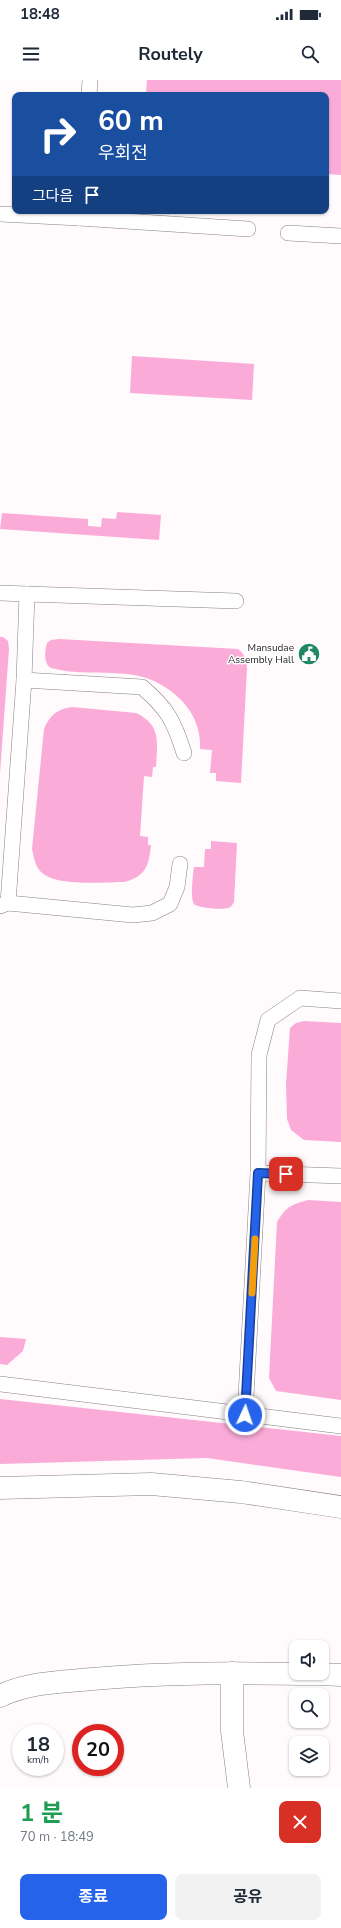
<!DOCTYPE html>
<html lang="ko">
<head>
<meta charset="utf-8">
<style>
	body { margin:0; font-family:"Nunito Sans","Noto Sans KR",sans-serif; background:#f2f2f3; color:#1f2937; height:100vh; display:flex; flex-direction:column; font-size:15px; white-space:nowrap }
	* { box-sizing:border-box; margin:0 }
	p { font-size:13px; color:#747a83 }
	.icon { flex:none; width:22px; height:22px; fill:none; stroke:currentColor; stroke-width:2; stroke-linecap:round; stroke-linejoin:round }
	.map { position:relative; height:1708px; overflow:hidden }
	.side { display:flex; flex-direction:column; background:#fff; flex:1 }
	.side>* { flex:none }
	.banner { position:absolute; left:12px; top:12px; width:317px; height:122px; border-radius:8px; box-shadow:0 1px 3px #0004; background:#1a4fa0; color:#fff; overflow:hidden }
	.tools { position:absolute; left:289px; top:1560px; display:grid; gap:8px }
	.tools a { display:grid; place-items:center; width:40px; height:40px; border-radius:8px; background:#fff; box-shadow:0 1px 3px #0004; font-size:20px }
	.speed { position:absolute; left:12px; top:1644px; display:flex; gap:8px; font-size:20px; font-weight:700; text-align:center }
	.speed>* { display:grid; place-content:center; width:52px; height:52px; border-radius:50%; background:#fff; box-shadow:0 1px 3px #0004; line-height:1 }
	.speed small { font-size:10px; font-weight:400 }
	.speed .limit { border:6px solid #d22; background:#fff; color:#111 }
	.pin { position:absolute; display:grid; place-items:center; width:34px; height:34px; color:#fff; margin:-17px; border-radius:8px; box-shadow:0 2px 6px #0006 }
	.me { position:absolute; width:44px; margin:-22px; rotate:3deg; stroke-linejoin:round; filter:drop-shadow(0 0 3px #0008) }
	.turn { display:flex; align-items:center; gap:14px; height:84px; padding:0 20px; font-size:18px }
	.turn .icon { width:52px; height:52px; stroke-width:2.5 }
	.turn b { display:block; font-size:28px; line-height:34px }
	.then { display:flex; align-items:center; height:38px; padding:0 20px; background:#0003; gap:8px; font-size:15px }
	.round { display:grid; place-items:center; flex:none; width:42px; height:42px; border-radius:8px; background:#f2f2f3 }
	.overview { display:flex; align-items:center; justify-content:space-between; height:68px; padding:0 20px }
	h1 { font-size:24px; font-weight:700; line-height:30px; color:#1e9e55 }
	.primary-button { display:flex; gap:8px; margin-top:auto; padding:8px 20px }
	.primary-button a { flex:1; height:46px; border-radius:8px; background:#2563eb; color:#fff; font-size:16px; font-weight:700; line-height:46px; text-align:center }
	.primary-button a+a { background:#f2f2f3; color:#1f2937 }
	.status { display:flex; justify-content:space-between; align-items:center; height:28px; padding:0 20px; background:#fff; direction:ltr }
	.status svg { height:11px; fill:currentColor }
	header { display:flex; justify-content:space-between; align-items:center; height:52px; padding:0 20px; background:#fff; font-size:18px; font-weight:700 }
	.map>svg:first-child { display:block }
	.green { fill:#fbabd8 }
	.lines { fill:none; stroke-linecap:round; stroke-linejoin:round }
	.lane-casing { stroke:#868183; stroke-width:16 }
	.street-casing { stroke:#868183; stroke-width:23 }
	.lane { stroke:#fff; stroke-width:15 }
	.street { stroke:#fff; stroke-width:22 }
	.route-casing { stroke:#184099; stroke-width:10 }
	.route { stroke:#2563eb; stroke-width:7 }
	.slow { stroke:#f59e0b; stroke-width:7 }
	.labels { text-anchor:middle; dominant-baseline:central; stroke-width:3; stroke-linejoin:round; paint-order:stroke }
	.poi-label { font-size:10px; fill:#252425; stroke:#fff; text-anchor:end }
</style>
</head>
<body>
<div class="status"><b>18:48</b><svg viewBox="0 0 49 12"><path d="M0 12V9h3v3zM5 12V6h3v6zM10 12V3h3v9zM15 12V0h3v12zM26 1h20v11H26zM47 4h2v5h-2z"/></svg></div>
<header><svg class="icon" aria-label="menu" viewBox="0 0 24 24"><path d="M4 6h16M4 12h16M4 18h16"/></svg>Routely<svg class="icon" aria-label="search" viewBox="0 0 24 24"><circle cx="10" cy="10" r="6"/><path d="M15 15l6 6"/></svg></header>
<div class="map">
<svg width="341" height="1708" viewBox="0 0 341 1708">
	<rect width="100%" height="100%" fill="#fffafc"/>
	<g class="green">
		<path d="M147 0H341V95L326 94V15H146Z"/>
		<path d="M132 276 254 284 252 320 130 313Z"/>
		<path d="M117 432 161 435 159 460 0 449 2 433 88 439V446L101 447 102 438 116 439Z"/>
		<path d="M0 557H3L8 561 9 569 0 693Z"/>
		<path d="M59 559 238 569C245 574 246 580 247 588L241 703 216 701V693H210L212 670 200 669C201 652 195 635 183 622 141 578 101 601 51 588 43 583 45 571 47 563L51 560Z"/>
		<path d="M72 627 136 633C162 645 157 663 156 687H153L152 697 144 696 140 756 148 757V765H151C149 785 146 796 125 802 104 802 56 807 41 792 35 786 34 777 32 769L44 649C50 635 57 629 72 627Z"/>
		<path d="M211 761 237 763 234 822C232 825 232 827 228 828 223 830 197 828 194 824 190 818 193 794 194 787H204L205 769H211Z"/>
		<path d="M304 941 341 943V1062L304 1060 291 1050 287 1039 286 1004 290 948 296 943Z"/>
		<path d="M308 1120 341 1122V1320L276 1311 269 1298 277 1142C286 1127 290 1125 308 1120Z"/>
		<path d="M0 1257 26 1259 23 1271 7 1285 0 1284Z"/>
		<path d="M0 1319 341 1356V1397L207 1378 0 1384Z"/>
	</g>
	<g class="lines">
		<g class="lane-casing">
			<g id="lane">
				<path d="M89 15 90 0"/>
				<path d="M0 134 79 138 80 131"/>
				<path d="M79 138 248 149"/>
				<path d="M288 153 341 156"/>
				<path d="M0 513 27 514 24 600 8 823 0 826"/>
				<path d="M27 514 236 521"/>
				<path d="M24 600 142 607C167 628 174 641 184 673"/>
				<path d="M8 823 133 835 152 833 170 824 177 807 180 784"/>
				<path d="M258 1093 341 1096"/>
				<path d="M0 1304 341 1346"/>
				<path d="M245 1335 258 1093 259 975 268 940 300 918 341 921"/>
			</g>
		</g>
		<g class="street-casing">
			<g id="street">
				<path d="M0 1408 151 1404 241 1412 341 1427"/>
				<path d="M232 1593V1651L239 1708"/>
				<path d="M0 1616C29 1602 61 1602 92 1599 168 1592 244 1593 320 1594L341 1595"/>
			</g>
		</g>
		<use href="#lane" class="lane"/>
		<use href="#street" class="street"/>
	</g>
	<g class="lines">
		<g class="route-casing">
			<path id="route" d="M245 1335 258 1093 286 1094"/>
		</g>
		<use href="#route" class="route"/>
		<path class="slow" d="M252 1213 255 1159"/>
	</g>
	<defs>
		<g id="civic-disc" transform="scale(1.15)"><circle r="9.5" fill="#1e8763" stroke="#fff"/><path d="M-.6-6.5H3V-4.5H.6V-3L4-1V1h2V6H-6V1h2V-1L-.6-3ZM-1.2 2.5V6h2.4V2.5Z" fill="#fff"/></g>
	</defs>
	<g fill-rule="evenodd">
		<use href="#civic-disc" x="309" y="574"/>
	</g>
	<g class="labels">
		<g class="poi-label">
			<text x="294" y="568">Mansudae<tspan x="294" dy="12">Assembly Hall</tspan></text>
		</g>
	</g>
</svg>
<div class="tools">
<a><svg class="icon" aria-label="sound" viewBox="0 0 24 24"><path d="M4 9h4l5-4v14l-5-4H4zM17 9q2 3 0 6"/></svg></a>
<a><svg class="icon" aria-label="search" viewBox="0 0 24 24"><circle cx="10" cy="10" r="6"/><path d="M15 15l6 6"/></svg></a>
<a><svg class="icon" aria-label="layers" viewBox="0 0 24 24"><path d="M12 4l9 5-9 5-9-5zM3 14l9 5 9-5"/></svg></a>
</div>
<div class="speed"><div>18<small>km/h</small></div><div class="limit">20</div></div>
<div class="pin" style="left:286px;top:1094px;background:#d93025"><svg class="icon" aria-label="arrive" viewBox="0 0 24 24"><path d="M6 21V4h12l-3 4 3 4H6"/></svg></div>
<svg class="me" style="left:245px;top:1335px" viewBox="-20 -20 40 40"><circle r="17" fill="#2563eb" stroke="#fff" stroke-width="3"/><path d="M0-11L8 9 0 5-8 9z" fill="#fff"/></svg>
<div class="banner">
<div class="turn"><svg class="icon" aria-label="right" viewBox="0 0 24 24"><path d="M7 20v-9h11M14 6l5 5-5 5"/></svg><div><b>60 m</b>우회전</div></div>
<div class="then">그다음<svg class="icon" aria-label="arrive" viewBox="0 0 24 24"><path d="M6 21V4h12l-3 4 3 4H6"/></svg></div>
</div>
</div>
<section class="side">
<div class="overview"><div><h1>1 분</h1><p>70 m · 18:49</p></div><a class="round" style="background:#d93025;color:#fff"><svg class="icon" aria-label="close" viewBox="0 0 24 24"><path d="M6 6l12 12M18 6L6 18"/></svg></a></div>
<div class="primary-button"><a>종료</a><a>공유</a></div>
</section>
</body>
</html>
